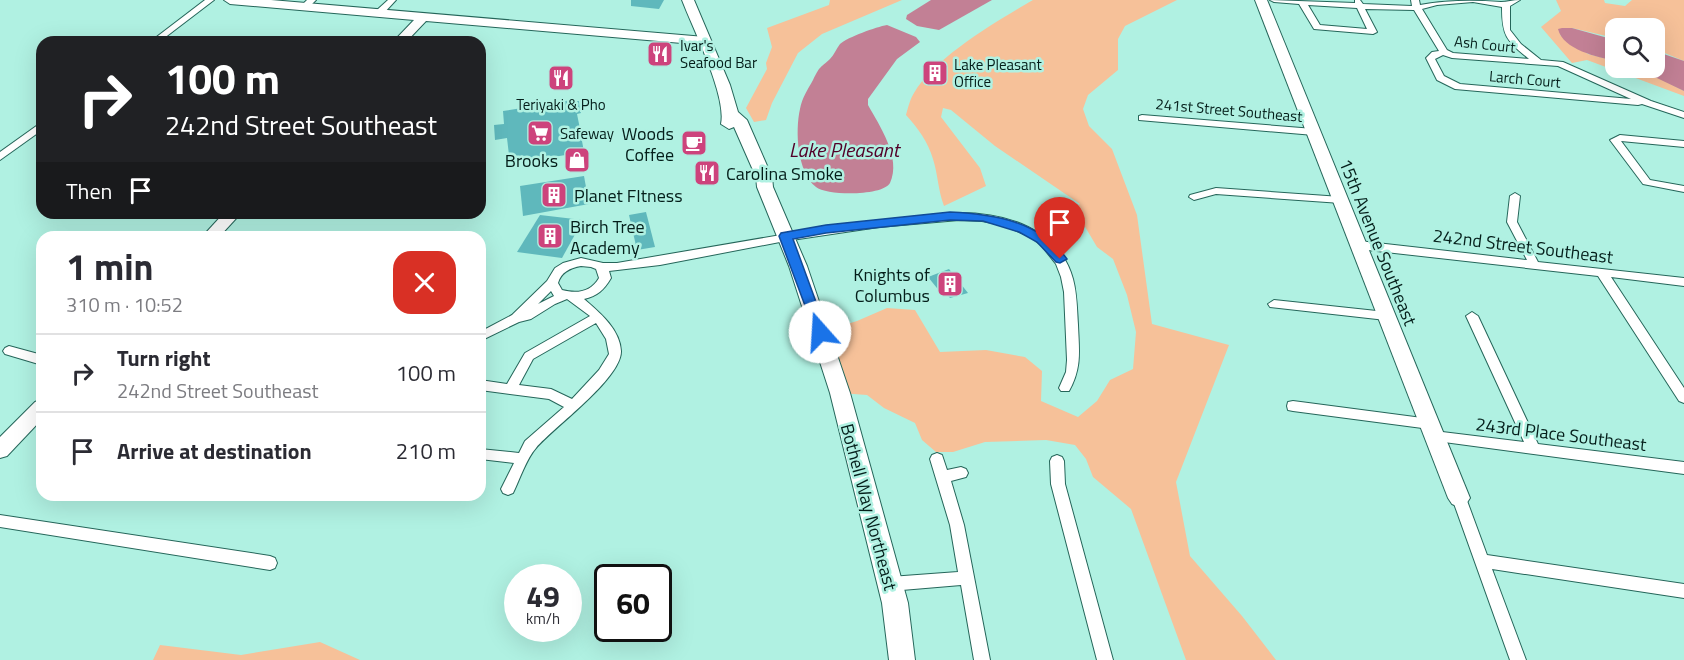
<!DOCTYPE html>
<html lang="en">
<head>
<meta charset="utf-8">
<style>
	body { margin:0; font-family:"Titillium Web",sans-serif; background:#f7f7f7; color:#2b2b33; height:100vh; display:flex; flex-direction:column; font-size:22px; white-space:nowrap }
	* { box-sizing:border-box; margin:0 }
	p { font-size:20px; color:#7c7c81 }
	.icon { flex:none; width:33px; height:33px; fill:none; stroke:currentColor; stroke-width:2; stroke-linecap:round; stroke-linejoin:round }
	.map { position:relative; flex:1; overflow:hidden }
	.panel { position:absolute; left:36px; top:231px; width:450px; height:270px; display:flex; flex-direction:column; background:#fff; border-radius:18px; box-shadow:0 6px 24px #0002 }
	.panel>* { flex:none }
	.guide { position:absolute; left:36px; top:36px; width:450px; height:183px; border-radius:18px; box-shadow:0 6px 24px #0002; background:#202124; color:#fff; overflow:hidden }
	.tools { position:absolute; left:1605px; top:18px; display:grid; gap:12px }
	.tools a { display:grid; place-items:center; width:60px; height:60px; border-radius:12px; background:#fff; box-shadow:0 6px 24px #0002; font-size:30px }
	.speed { position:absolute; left:504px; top:564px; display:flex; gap:12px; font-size:30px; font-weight:700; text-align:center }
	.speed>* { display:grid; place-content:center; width:78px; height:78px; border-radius:50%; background:#fff; box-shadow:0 6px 24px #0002; line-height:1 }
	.speed small { font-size:15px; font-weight:400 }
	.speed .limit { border:3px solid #111; border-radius:9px; background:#fff; color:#111 }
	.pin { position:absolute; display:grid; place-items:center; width:51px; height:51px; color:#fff; margin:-62px -26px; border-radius:50% 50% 50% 0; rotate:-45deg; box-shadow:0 0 6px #0007 }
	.pin .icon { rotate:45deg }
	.me { position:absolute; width:66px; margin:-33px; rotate:341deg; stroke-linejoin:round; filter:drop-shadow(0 0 4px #0008) }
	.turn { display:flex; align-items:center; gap:21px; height:126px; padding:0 30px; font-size:27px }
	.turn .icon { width:78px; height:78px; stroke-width:2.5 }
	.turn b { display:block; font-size:42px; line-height:51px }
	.then { display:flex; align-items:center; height:57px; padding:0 30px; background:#0003; gap:12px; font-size:22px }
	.round { display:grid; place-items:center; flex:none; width:63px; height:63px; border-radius:18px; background:#f7f7f7 }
	.summary { display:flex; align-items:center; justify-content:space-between; height:102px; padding:0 30px }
	h1 { font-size:36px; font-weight:700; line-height:45px }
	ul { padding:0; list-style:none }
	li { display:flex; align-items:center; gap:18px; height:78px; padding:0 30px; border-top:2px solid #e1e1e2 }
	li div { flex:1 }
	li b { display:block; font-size:22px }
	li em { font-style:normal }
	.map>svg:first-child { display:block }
	.green { fill:#f6c199 }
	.water { fill:#c28095 }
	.building { fill:#5fb8bc }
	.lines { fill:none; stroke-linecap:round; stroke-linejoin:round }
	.street-casing { stroke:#25665a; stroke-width:2 }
	.secondary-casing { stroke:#25665a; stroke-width:2 }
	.primary-casing { stroke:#25665a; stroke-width:2 }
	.street { fill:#fff; fill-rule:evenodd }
	.secondary { fill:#fff; fill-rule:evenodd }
	.primary { fill:#fff; fill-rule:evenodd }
	.route { fill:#1a73e8; stroke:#114b97; stroke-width:1.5 }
	.labels { text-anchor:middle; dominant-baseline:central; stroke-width:5; stroke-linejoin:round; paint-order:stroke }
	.far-street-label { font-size:15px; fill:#041e1a; stroke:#b0f1e2 }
	.far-poi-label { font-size:15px; fill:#041e1a; stroke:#b0f1e2; text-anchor:start }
	.poi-label { font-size:18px; fill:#041e1a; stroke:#b0f1e2; text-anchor:end }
	.street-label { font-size:18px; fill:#041e1a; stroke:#b0f1e2 }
	.water-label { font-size:20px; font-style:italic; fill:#520028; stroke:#b0f1e2 }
</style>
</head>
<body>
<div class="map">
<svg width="1684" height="660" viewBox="0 0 1684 660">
	<rect width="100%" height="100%" fill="#b0f1e2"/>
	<g class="green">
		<path d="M830 0H902L822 34 798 53 772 103 766 120 754 122 746 108 767 69 766 63 772 47 767 28 829 5Z"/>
		<path d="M1033 0H1177L1125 26 1118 39V70L1088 95 1083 109 1089 126 1112 149 1137 215 1152 324 1229 345 1176 482 1190 556 1242 616 1276 660H1186L1131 509 1093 477 1086 459 1075 445 1046 440 985 442 953 452H936L922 440 915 423 884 408 867 395 840 393 821 332 857 321 887 308 915 310 940 352 986 350 1025 357 1042 371 1041 401 1078 417 1097 401 1110 380 1133 369 1136 332 1127 295 1113 259 1097 247 1074 208 1080 204 995 146 951 110 943 108 941 117 980 168 986 186 944 206C938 190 938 175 933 159 928 142 918 128 906 115 908 108 910 99 914 93 935 57 997 21 1033 0Z"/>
		<path d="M1556 0H1604L1605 3 1625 6 1632 0H1684V61L1655 49 1654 28H1616L1615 38 1572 28 1560 35 1588 54 1615 61 1616 68 1641 69 1684 91V96L1587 60 1572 63 1541 27 1561 11Z"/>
		<path d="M320 642 360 660H153L160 645 241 655Z"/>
	</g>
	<g class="water">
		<path d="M931 0H992L939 30 917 26 906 19 907 15Z"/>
		<path d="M887 25 916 37 920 42 897 59 868 99V105C879 125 902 158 890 183 883 196 827 196 816 187 797 172 795 131 800 109 802 98 808 89 813 80 820 66 819 69 830 59 834 55 836 49 840 44 848 37 876 27 887 25Z"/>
		<path d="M1562 28H1572L1615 40V61C1598 57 1563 50 1558 29Z"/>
		<path d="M1655 51 1684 61V91L1636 68H1654Z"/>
	</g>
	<g class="building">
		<path d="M631 0H664L659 9 631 6Z"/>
		<path d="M572 100 573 102 579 101 581 113 577 114 580 129H583L586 141H582L584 152 510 164 507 138 495 140 494 125 504 124 503 111Z"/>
		<path d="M584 176 589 204 523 216 520 186Z"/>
		<path d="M646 212 655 247 637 250 629 215Z"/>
		<path d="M540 215 583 220 562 258 517 252Z"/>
		<path d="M949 269 968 293 950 298 945 292 941 293 928 277Z"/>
	</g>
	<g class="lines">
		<g class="street-casing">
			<g id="street">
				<path d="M205 0H214L159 42H150Z"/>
				<path d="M307 0H316L308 8H302L301 6Z"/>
				<path d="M388 0H396L383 14H377V10Z"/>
				<path d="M1270 0 1355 3V0H1360L1363 4 1412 6 1411 0H1419L1420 5C1447 0 1474 0 1501 2 1507 2 1513 0 1520 0L1510 6V30L1521 44 1541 60 1563 62 1651 101 1684 112V118L1642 104 1638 105 1455 89 1437 80 1426 58 1432 52 1439 51 1414 10 1365 9 1377 32 1373 34 1314 29 1299 4 1274 2ZM1473 2 1502 7C1502 36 1506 40 1529 59L1453 53 1447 50 1422 9 1437 5ZM1308 5 1357 8 1367 29 1320 25ZM1443 55 1452 58 1558 66 1631 99 1460 84 1444 76 1435 59Z"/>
				<path d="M1142 115 1314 129 1319 132 1314 135 1139 120V116Z"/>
				<path d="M42 122V130L0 160V152Z"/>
				<path d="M1620 135 1684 141V147L1621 141 1650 180 1684 186V192L1643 184 1610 140Z"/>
				<path d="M1216 188 1341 197 1346 200 1341 203 1216 194 1194 200 1189 197 1190 195Z"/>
				<path d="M1515 193 1520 196 1517 222 1538 262 1684 278V286L1611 277 1684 388V403L1679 401 1598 276 1359 249 1354 245 1359 241 1527 260 1507 222 1510 196Z"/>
				<path d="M959 213C1005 213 1059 228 1073 279 1077 294 1077 309 1078 325 1079 351 1082 368 1069 391H1061L1059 388 1066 372 1067 360 1064 292 1061 277 1056 264 1042 246 1031 237 1003 225 982 221 959 220 879 227 785 241 660 265 609 271 611 278C604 290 597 296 584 299 599 312 620 329 621 351 622 378 554 427 536 448 526 459 520 479 513 493L508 495 503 493 501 489 514 463 480 459V449L519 453 525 441 564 407 549 399 480 390V380L507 384 525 353 590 316 567 299 555 304 531 319 519 322 480 341V332L512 315 547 281 555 268 563 263 581 258 603 263H617L816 229ZM581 266 591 267 596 269 599 278C591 292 577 294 562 290L558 283C561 272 570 268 581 266ZM551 291 554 296 538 304ZM596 323 606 339 609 354 599 370 572 399 551 389 519 385 533 359Z"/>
				<path d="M1274 300 1386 312 1392 316 1386 320 1270 307 1268 304Z"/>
				<path d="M1472 312 1478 316 1538 444 1684 462V474L1429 440 1427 436 1429 432 1434 431 1524 442 1466 316Z"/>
				<path d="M9 346 42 355V365L5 354 3 351 5 348Z"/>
				<path d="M1293 401 1430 419 1435 420 1437 424 1435 428 1430 429 1293 411 1288 410 1287 406 1288 402Z"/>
				<path d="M937 453 942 455 947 470 961 467 966 469 968 473 966 477 951 481 964 525 990 660H974L961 585 890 591 885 589 882 584 885 579 890 577 958 572 950 525 930 459 932 455Z"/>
				<path d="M1057 455 1062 457 1064 461 1065 484 1113 660H1097L1051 484 1050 461 1052 457Z"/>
				<path d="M1459 492 1464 494 1466 498 1487 555 1684 584V598L1492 569 1526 660H1510L1452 498 1454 494Z"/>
				<path d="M0 515 270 556 275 558 277 563 275 568 270 570 0 527Z"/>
			</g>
		</g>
		<g class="secondary-casing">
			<g id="secondary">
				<path d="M224 0H271L705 37 711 41 705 45 426 21 406 42H393L414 20 230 4Z"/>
				<path d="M1255 0H1267L1470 498 1466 504 1459 507 1452 504 1448 498Z"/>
				<path d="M224 213H241L219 237H202Z"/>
				<path d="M42 399V419L7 456 0 458V437L35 402Z"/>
			</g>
		</g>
		<g class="primary-casing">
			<path id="primary" d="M682 0H694L730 85 738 112 747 120 772 177 773 187 807 266 850 393 908 603 915 660H889L882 603 830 393 789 266 757 187 756 177 734 127 729 129 721 124C727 96 693 29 682 0Z"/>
		</g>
		<use href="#street" class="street"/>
		<use href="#secondary" class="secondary"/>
		<use href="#primary" class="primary"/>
	</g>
	<path class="route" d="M950 212C993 214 1040 221 1067 259L1060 263 1056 262 1037 242 1019 232 983 221 950 220 826 233 793 239 827 332 825 335H816L779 236 781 233 826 225Z"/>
	<defs>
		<g id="restaurant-square" transform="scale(1.35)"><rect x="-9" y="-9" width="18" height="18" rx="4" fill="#cd437c" stroke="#b0f1e2"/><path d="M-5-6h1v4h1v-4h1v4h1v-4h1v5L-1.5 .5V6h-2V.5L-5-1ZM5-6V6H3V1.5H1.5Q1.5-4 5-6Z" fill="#fff"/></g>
		<g id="building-square" transform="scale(1.35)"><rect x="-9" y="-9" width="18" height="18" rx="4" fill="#cd437c" stroke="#b0f1e2"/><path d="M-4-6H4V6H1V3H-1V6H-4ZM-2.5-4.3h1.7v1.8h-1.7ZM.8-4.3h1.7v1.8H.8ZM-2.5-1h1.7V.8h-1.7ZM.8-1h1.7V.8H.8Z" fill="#fff"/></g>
		<g id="supermarket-square" transform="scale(1.35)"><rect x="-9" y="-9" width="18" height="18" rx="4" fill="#cd437c" stroke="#b0f1e2"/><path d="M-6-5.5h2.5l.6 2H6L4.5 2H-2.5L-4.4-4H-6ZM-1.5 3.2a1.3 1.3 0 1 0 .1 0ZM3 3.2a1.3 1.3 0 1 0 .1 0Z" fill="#fff"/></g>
		<g id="cafe-square" transform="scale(1.35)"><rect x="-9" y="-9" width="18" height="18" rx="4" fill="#cd437c" stroke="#b0f1e2"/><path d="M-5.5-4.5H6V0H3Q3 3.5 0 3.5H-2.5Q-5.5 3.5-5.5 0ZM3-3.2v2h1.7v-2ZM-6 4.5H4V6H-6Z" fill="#fff"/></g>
		<g id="shop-square" transform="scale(1.35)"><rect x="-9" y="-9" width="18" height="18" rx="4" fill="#cd437c" stroke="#b0f1e2"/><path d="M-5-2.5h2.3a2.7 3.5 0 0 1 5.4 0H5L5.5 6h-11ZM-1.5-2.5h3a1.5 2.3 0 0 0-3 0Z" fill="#fff"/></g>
	</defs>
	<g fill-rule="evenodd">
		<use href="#restaurant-square" x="660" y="54"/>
		<use href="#building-square" x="935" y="73"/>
		<use href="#restaurant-square" x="561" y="78"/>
		<use href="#supermarket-square" x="540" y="133"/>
		<use href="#cafe-square" x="694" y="143"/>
		<use href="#shop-square" x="577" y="160"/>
		<use href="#restaurant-square" x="707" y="173"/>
		<use href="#building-square" x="554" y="195"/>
		<use href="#building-square" x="550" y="236"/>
		<use href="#building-square" x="950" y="284"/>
	</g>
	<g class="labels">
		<g class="far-street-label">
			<text transform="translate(1485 44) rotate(6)">Ash Court</text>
			<text transform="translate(1525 79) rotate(5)">Larch Court</text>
			<text transform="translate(1229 110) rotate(5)">241st Street Southeast</text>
		</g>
		<g class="far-poi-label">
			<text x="680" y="45">Ivar's<tspan x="680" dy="17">Seafood Bar</tspan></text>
			<text x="954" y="64">Lake Pleasant<tspan x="954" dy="17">Office</tspan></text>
			<text x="561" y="104" text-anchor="middle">Teriyaki &amp; Pho</text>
			<text x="560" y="133">Safeway</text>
		</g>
		<g class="poi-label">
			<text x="674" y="133">Woods<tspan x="674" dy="21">Coffee</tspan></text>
			<text x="558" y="160">Brooks</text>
			<text x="726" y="173" text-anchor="start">Carolina Smoke</text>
			<text x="574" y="195" text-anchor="start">Planet FItness</text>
			<text x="570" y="226" text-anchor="start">Birch Tree<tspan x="570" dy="21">Academy</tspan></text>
			<text x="930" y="274">Knights of<tspan x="930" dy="21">Columbus</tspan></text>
		</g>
		<g class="street-label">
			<text transform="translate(1378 242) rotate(68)">15th Avenue Southeast</text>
			<text transform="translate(1523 246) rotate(7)">242nd Street Southeast</text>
			<text transform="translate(1561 434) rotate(7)">243rd Place Southeast</text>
			<text transform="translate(869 507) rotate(75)">Bothell Way Northeast</text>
		</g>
		<g class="water-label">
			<text x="844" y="149">Lake Pleasant</text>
		</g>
	</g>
</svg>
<div class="tools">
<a><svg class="icon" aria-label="search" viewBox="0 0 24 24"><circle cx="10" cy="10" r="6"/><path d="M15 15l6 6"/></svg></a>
</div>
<div class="speed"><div>49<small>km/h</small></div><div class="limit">60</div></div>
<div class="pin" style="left:1060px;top:259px;background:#d93025"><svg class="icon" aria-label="arrive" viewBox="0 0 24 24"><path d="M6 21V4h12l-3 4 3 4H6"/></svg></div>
<svg class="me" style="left:820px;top:332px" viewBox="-20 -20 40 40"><circle r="19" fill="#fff"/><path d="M0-13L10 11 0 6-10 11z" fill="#1a73e8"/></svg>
<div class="guide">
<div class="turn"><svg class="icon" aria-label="right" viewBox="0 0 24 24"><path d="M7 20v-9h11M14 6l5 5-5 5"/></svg><div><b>100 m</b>242nd Street Southeast</div></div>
<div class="then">Then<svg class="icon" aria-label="arrive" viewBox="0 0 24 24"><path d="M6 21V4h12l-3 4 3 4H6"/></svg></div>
</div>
<section class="panel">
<div class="summary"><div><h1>1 min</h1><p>310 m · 10:52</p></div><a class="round" style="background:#d93025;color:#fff"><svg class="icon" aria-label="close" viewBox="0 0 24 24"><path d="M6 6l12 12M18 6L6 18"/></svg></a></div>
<ul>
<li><svg class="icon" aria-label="right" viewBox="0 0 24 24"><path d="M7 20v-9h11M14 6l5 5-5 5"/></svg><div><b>Turn right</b><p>242nd Street Southeast</p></div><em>100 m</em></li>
<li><svg class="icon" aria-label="arrive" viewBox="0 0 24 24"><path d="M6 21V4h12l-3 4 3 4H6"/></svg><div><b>Arrive at destination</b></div><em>210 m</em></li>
</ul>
</section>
</div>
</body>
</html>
